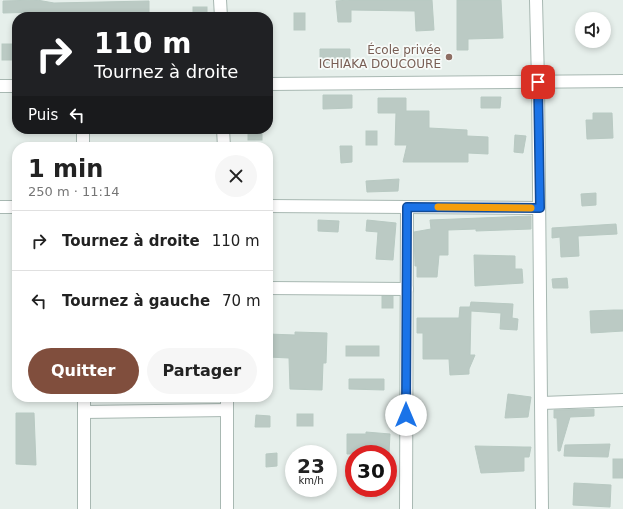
<!DOCTYPE html>
<html lang="fr">
<head>
<meta charset="utf-8">
<style>
	body { margin:0; font-family:"DejaVu Sans",sans-serif; background:#f6f6f6; color:#222; height:100vh; display:flex; flex-direction:column; font-size:15px; white-space:nowrap }
	* { box-sizing:border-box; margin:0 }
	p { font-size:13px; color:#767676 }
	.icon { flex:none; width:22px; height:22px; fill:none; stroke:currentColor; stroke-width:2; stroke-linecap:round; stroke-linejoin:round }
	.map { position:relative; flex:1; overflow:hidden }
	.details { position:absolute; left:12px; top:142px; width:261px; height:260px; display:flex; flex-direction:column; background:#fff; border-radius:16px; box-shadow:0 2px 6px #0003 }
	.details>* { flex:none }
	.top-card { position:absolute; left:12px; top:12px; width:261px; height:122px; border-radius:16px; box-shadow:0 2px 6px #0003; background:#202124; color:#fff; overflow:hidden }
	.buttons { position:absolute; left:575px; top:12px; display:grid; gap:8px }
	.buttons a { display:grid; place-items:center; width:36px; height:36px; border-radius:50%; background:#fff; box-shadow:0 2px 6px #0003; font-size:20px }
	.speed { position:absolute; left:285px; top:445px; display:flex; gap:8px; font-size:20px; font-weight:700; text-align:center }
	.speed>* { display:grid; place-content:center; width:52px; height:52px; border-radius:50%; background:#fff; box-shadow:0 2px 6px #0003; line-height:1 }
	.speed small { font-size:10px; font-weight:400 }
	.speed .limit { border:6px solid #d22; background:#fff; color:#111 }
	.pin { position:absolute; display:grid; place-items:center; width:34px; height:34px; color:#fff; margin:-17px; border-radius:8px; box-shadow:0 2px 6px #0006 }
	.me { position:absolute; width:44px; margin:-22px; rotate:0deg; stroke-linejoin:round; filter:drop-shadow(0 0 3px #0008) }
	.turn { display:flex; align-items:center; gap:14px; height:84px; padding:0 16px; font-size:18px }
	.turn .icon { width:52px; height:52px; stroke-width:2.5 }
	.turn b { display:block; font-size:28px; line-height:34px }
	.then { display:flex; align-items:center; height:38px; padding:0 16px; background:#0003; gap:8px; font-size:15px }
	.round { display:grid; place-items:center; flex:none; width:42px; height:42px; border-radius:21px; background:#f6f6f6 }
	.head { display:flex; align-items:center; justify-content:space-between; height:68px; padding:0 16px }
	h1 { font-size:24px; font-weight:600; line-height:30px }
	.action { display:flex; gap:8px; margin-top:auto; padding:8px 16px }
	.action a { flex:1; height:46px; border-radius:24px; background:#804e3d; color:#fff; font-size:16px; font-weight:600; line-height:46px; text-align:center }
	.action a+a { background:#f6f6f6; color:#222 }
	ul { padding:0; list-style:none }
	li { display:flex; align-items:center; gap:12px; height:60px; padding:0 16px; border-top:1px solid #e0e0e0 }
	li div { flex:1 }
	li b { display:block; font-size:15px }
	li em { font-style:normal }
	.map>svg:first-child { display:block }
	.building { fill:#bbcac4; stroke:#b8c9c2 }
	.lines { fill:none; stroke-linecap:round; stroke-linejoin:round }
	.minor-casing { stroke:#a8b8b2; stroke-width:14 }
	.minor { stroke:#fff; stroke-width:12 }
	.route-casing { stroke:#114b97; stroke-width:10 }
	.route { stroke:#1a73e8; stroke-width:7 }
	.slow { stroke:#f59e0b; stroke-width:7 }
	.education-dot { fill:#8d6e63; stroke:#f7fbf9; stroke-width:1.5 }
	.labels { text-anchor:middle; dominant-baseline:central; stroke-width:3.5; stroke-linejoin:round; paint-order:stroke }
	.education-label { font-size:12px; fill:#785e54; stroke:#f7fbf9; text-anchor:end }
</style>
</head>
<body>
<div class="map">
<svg width="623" height="509" viewBox="0 0 623 509">
	<rect width="100%" height="100%" fill="#e6efeb"/>
	<g class="building">
		<path d="M37 0 54 3 149 1V13L68 15 41 12 3 13V1Z"/>
		<path d="M349 0H432L434 30 416 31 415 11 351 10V22H338L336 1Z"/>
		<path d="M457 0H501L503 38 468 39V50H457Z"/>
		<rect x="193" y="7" width="14" height="10"/>
		<rect x="294" y="13" width="11" height="17"/>
		<rect x="2" y="44" width="15" height="16"/>
		<path d="M320 49H350V62L320 63Z"/>
		<path d="M323 95H352V108L323 109Z"/>
		<path d="M481 97H501L500 108H481Z"/>
		<path d="M378 98H406V111H429V128L467 130V136L488 137V154L468 153V162H403L407 145H395L396 113H378Z"/>
		<path d="M593 113H612L613 138 587 139 586 120H593Z"/>
		<rect x="248" y="129" width="14" height="11"/>
		<rect x="366" y="131" width="11" height="14"/>
		<path d="M515 135 526 136 523 153 514 152Z"/>
		<path d="M340 146H352V162L341 163Z"/>
		<path d="M399 179 398 191 367 192 366 181Z"/>
		<path d="M596 193V205L582 206 581 194Z"/>
		<path d="M531 216V229L476 231V229L448 230V255H439L437 277H417V266H415L414 232 431 229 430 220Z"/>
		<path d="M318 220 339 221 338 232 318 231Z"/>
		<path d="M367 220 396 223 393 260 376 259 378 232 366 231Z"/>
		<path d="M616 224 617 234 578 236 579 256 561 257 560 237 552 238V228Z"/>
		<path d="M474 255 515 256V269H522L523 283 475 286Z"/>
		<path d="M567 278 568 288H553L552 279Z"/>
		<rect x="382" y="296" width="11" height="12"/>
		<path d="M471 302 513 304 512 318 518 319 517 330 500 329 501 313 471 311 470 355H475L469 369V374L450 375 449 359H423V333H417V318H459L460 307H470Z"/>
		<path d="M614 310H623V331L591 333 590 311Z"/>
		<path d="M295 332 327 333 326 363H323L322 390 290 389 289 358 268 357V334L295 335Z"/>
		<rect x="346" y="346" width="33" height="10"/>
		<path d="M349 379H384V390L349 389Z"/>
		<path d="M508 394 531 397 528 417 505 418Z"/>
		<path d="M594 409V416L570 417 560 451H558L557 418H554V410Z"/>
		<path d="M16 413H34L36 465 16 464Z"/>
		<rect x="297" y="414" width="16" height="12"/>
		<path d="M256 415 270 416V427H255Z"/>
		<path d="M366 432 390 434 389 453 347 454V434H366Z"/>
		<path d="M610 444 608 457 564 456 565 445Z"/>
		<path d="M475 446 524 447H531L529 457H524V471L481 473Z"/>
		<path d="M277 453V466L266 467V454Z"/>
		<rect x="613" y="459" width="10" height="19"/>
		<path d="M574 483 611 485 610 507 573 505Z"/>
	</g>
	<g class="lines">
		<g class="minor-casing">
			<g id="minor">
				<path d="M220 0 221 17"/>
				<path d="M536 0 538 81 542 509"/>
				<path d="M268 84 623 81"/>
				<path d="M0 86H17"/>
				<path d="M83 129V147"/>
				<path d="M223 129 224 147"/>
				<path d="M268 206 539 208"/>
				<path d="M0 207H17"/>
				<path d="M268 288 407 289"/>
				<path d="M542 403 623 400"/>
				<path d="M84 412 227 410"/>
				<path d="M84 509V397"/>
				<path d="M227 509V397"/>
				<path d="M406 509 407 207"/>
			</g>
		</g>
		<use href="#minor" class="minor"/>
	</g>
	<g class="lines">
		<g class="route-casing">
			<path id="route" d="M406 415 407 207 540 208 538 82"/>
		</g>
		<use href="#route" class="route"/>
		<path class="slow" d="M438 207 531 208"/>
	</g>
	<circle class="education-dot" cx="449" cy="57" r="4"/>
	<g class="labels">
		<g class="education-label">
			<text x="441" y="50">École privée<tspan x="441" dy="14">ICHIAKA DOUCOURE</tspan></text>
		</g>
	</g>
</svg>
<div class="buttons">
<a><svg class="icon" aria-label="sound" viewBox="0 0 24 24"><path d="M4 9h4l5-4v14l-5-4H4zM17 9q2 3 0 6"/></svg></a>
</div>
<div class="speed"><div>23<small>km/h</small></div><div class="limit">30</div></div>
<div class="pin" style="left:538px;top:82px;background:#d93025"><svg class="icon" aria-label="arrive" viewBox="0 0 24 24"><path d="M6 21V4h12l-3 4 3 4H6"/></svg></div>
<svg class="me" style="left:406px;top:415px" viewBox="-20 -20 40 40"><circle r="19" fill="#fff"/><path d="M0-13L10 11 0 6-10 11z" fill="#1a73e8"/></svg>
<div class="top-card">
<div class="turn"><svg class="icon" aria-label="right" viewBox="0 0 24 24"><path d="M7 20v-9h11M14 6l5 5-5 5"/></svg><div><b>110 m</b>Tournez à droite</div></div>
<div class="then">Puis<svg class="icon" aria-label="left" viewBox="0 0 24 24"><path d="M17 20v-9H6M10 6l-5 5 5 5"/></svg></div>
</div>
<section class="details">
<div class="head"><div><h1>1 min</h1><p>250 m · 11:14</p></div><a class="round"><svg class="icon" aria-label="close" viewBox="0 0 24 24"><path d="M6 6l12 12M18 6L6 18"/></svg></a></div>
<ul>
<li><svg class="icon" aria-label="right" viewBox="0 0 24 24"><path d="M7 20v-9h11M14 6l5 5-5 5"/></svg><div><b>Tournez à droite</b></div><em>110 m</em></li>
<li><svg class="icon" aria-label="left" viewBox="0 0 24 24"><path d="M17 20v-9H6M10 6l-5 5 5 5"/></svg><div><b>Tournez à gauche</b></div><em>70 m</em></li>
</ul>
<div class="action"><a>Quitter</a><a>Partager</a></div>
</section>
</div>
</body>
</html>
